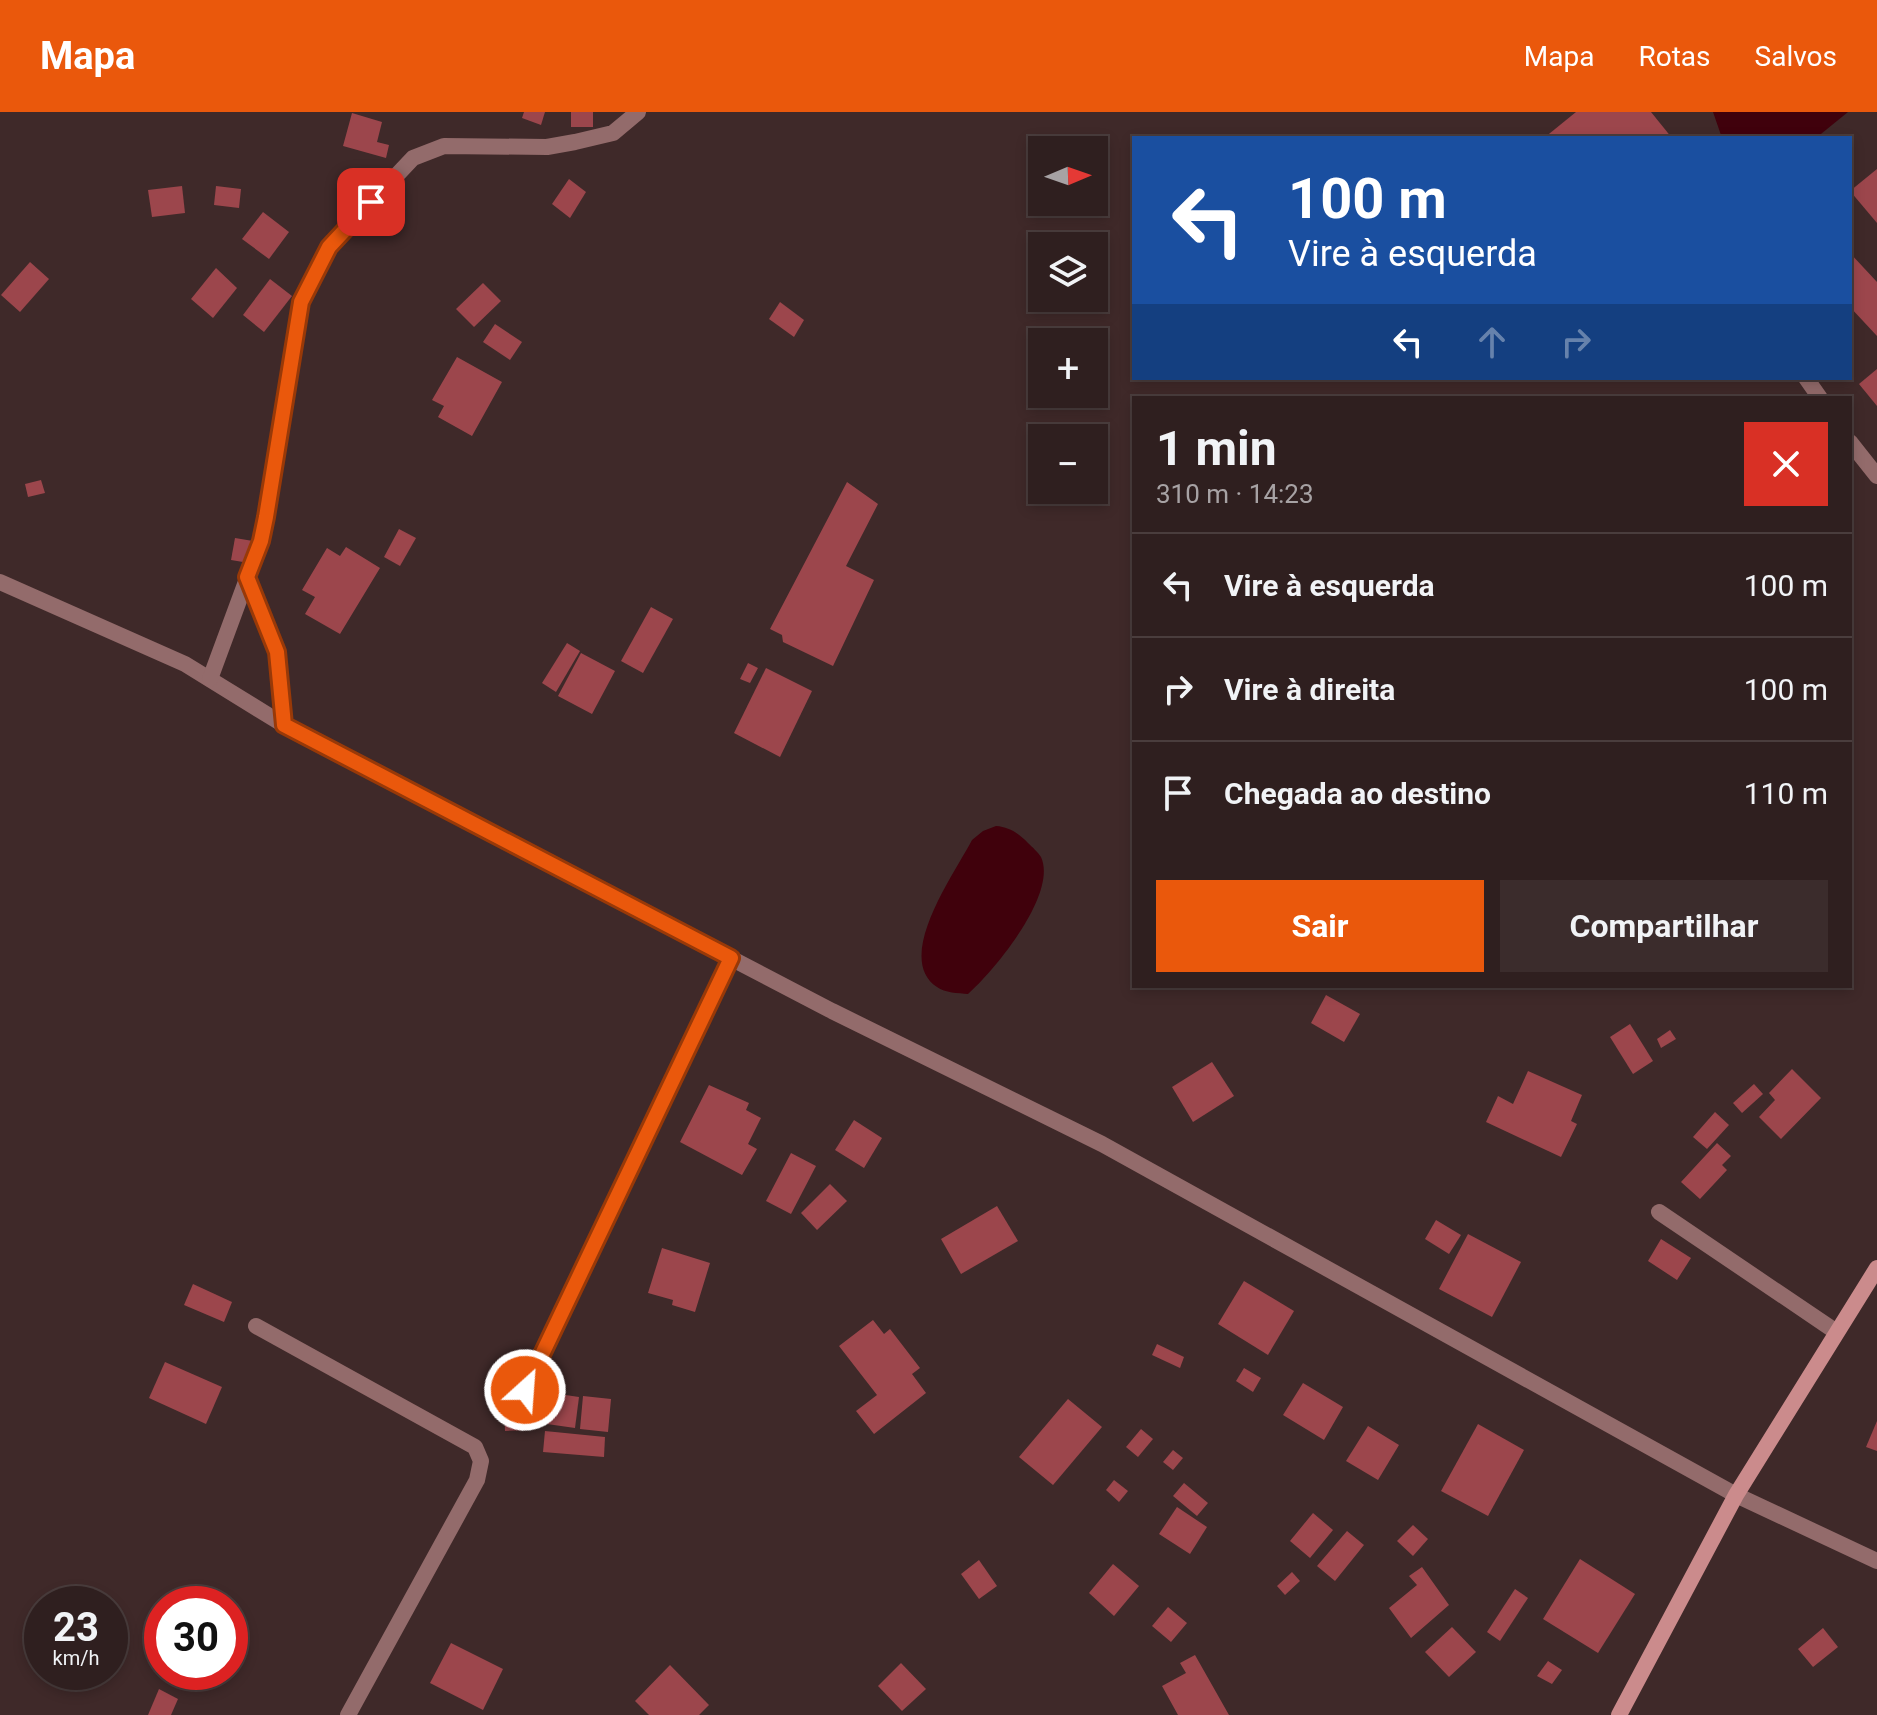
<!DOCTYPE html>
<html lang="pt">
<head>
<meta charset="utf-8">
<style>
	body { margin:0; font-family:Roboto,sans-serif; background:#3b2c2c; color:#f1f3f6; height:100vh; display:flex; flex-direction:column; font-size:30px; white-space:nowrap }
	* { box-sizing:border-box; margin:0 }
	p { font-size:26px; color:#a7a2a4 }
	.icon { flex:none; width:44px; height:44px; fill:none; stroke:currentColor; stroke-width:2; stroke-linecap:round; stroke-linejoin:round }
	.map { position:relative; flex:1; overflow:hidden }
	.sheet { position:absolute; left:1132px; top:284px; width:720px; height:592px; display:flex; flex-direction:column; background:#2f1f1f; border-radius:0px; box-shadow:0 4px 12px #0003,0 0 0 2px #4a3d3d }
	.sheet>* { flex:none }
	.guide { position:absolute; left:1132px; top:24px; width:720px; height:244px; border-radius:0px; box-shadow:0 4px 12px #0003,0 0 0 2px #4a3d3d; background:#1a4fa0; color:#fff; overflow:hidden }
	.needle { width:52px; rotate:88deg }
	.buttons { position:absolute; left:1028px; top:24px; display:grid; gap:16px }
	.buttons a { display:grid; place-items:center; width:80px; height:80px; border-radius:0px; background:#2f1f1f; box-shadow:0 4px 12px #0003,0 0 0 2px #4a3d3d; font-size:40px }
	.speed { position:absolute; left:24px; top:1474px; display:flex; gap:16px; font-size:40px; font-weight:700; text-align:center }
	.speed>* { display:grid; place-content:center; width:104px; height:104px; border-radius:50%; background:#2f1f1f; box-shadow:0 4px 12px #0003,0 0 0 2px #4a3d3d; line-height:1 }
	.speed small { font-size:20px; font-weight:400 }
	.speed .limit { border:12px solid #d22; background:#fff; color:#111 }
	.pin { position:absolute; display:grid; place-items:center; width:68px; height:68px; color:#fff; margin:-34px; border-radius:16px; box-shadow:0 4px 12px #0006 }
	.me { position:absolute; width:88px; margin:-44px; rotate:26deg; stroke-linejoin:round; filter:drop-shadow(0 0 6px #0008) }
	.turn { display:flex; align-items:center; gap:28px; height:168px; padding:0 24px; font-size:36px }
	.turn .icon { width:104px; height:104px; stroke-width:2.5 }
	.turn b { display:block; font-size:56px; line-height:68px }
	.lanes { display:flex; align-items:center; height:76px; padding:0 24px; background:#0003; justify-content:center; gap:40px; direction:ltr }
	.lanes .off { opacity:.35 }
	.round { display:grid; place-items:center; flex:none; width:84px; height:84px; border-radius:0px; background:#3b2c2c }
	.summary { display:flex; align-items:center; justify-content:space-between; height:136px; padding:0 24px }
	h1 { font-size:48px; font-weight:700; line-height:60px }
	.primary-button { display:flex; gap:16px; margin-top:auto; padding:16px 24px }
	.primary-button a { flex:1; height:92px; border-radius:0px; background:#ea580c; color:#fff; font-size:32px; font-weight:700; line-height:92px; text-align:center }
	.primary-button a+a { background:#3b2c2c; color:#f1f3f6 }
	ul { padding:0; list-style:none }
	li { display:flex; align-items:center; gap:24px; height:104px; padding:0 24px; border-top:2px solid #4a3d3d }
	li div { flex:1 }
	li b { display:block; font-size:30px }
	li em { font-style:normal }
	header { display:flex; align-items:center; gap:48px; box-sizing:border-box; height:112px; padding:0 40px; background:#ea580c; color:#fff }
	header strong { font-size:38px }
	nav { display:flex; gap:44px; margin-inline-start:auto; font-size:28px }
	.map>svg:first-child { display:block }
	.water { fill:#40010c }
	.building { fill:#9c464c }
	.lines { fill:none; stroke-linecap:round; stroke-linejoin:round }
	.service { stroke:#936b6b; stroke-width:16 }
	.minor { stroke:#936b6b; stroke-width:16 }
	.secondary { stroke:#cb8b8c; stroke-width:16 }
	.route-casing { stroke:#983908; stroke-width:20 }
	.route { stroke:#ea580c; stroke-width:14 }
</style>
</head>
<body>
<header>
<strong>Mapa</strong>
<nav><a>Mapa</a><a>Rotas</a><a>Salvos</a></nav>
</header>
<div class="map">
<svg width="1877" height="1603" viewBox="0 0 1877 1603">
	<rect width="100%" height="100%" fill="#3f2929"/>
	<g class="water">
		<path d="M1713 0H1848L1816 26H1722Z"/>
		<path d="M996 714C1010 715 1019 722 1028 731 1032 735 1038 740 1041 745 1058 782 994 859 968 882 958 881 945 881 937 875 893 846 955 761 972 728L983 719Z"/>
	</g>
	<g class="building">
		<path d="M524 0H545L541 13 522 6Z"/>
		<rect x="571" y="0" width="22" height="15"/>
		<path d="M1576 0H1651L1672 26H1544Z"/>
		<path d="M352 1 382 10 377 30 389 33 386 46 343 34Z"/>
		<path d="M1877 57V111L1850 79Z"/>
		<path d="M569 67 586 80 570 106 552 92Z"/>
		<path d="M182 74 185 101 152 105 148 78Z"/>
		<path d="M216 74 241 77 239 96 214 93Z"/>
		<path d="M263 100 289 120 269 147 242 127Z"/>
		<path d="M1850 141 1877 170V224L1850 195Z"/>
		<path d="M30 150 49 167 20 200 1 183Z"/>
		<path d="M216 156 237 176 213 206 191 187Z"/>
		<path d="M270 167 292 184 264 220 243 203Z"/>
		<path d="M483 171 501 189 474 215 456 197Z"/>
		<path d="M780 190 804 208 794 225 769 207Z"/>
		<path d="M495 212 522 230 510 248 483 230Z"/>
		<path d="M457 245 502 270 472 324 438 305 444 294 432 288Z"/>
		<path d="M1877 257V294L1859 272Z"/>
		<path d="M41 368 45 381 28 385 25 372Z"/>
		<path d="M847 370 878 392 846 454 874 468 833 554 783 530 782 523 770 517Z"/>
		<path d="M399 417 416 426 400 454 384 445Z"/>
		<path d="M235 426 253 429 249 451 231 448Z"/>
		<path d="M346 435 380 456 340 522 305 502 315 485 302 478 327 436 340 444Z"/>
		<path d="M651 495 673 507 643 561 621 549Z"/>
		<path d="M567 531 580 539 556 580 542 571Z"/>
		<path d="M581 541 615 559 592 602 558 584Z"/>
		<path d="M748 551 758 556 750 571 740 567Z"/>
		<path d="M766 556 812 579 780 645 734 621Z"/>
		<path d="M1326 883 1360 902 1344 930 1311 911Z"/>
		<path d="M1630 912 1653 949 1633 962 1610 925Z"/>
		<path d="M1670 918 1676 927 1661 936 1657 927Z"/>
		<path d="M1212 950 1234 984 1193 1010 1172 975Z"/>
		<path d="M1792 957 1821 986 1781 1027 1759 1005 1775 988 1769 981Z"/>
		<path d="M1528 959 1582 983 1571 1009 1577 1012 1561 1045 1486 1010 1498 984 1513 992Z"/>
		<path d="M1754 972 1763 982 1742 1001 1733 991Z"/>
		<path d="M709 973 749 991 746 998 761 1006 748 1032 757 1037 742 1063 680 1030Z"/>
		<path d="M1715 1000 1729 1013 1707 1037 1693 1025Z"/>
		<path d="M854 1008 882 1026 864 1056 835 1038Z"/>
		<path d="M1717 1031 1731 1044 1722 1053 1727 1058 1700 1087 1681 1070Z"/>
		<path d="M791 1041 816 1054 791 1102 766 1089Z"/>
		<path d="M830 1072 847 1089 817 1118 801 1101Z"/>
		<path d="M997 1094 1018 1129 961 1162 941 1127Z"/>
		<path d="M1436 1108 1461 1123 1449 1142 1425 1127Z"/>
		<path d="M1468 1122 1521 1150 1492 1205 1439 1177Z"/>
		<path d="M1661 1127 1691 1146 1677 1168 1648 1149Z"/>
		<path d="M662 1136 710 1151 695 1200 672 1193 673 1188 648 1181Z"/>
		<path d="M1244 1169 1294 1199 1268 1243 1218 1212Z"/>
		<path d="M193 1172 232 1190 224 1210 184 1193Z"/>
		<path d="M873 1208 884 1222 890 1217 920 1256 912 1262 926 1281 874 1322 856 1299 877 1283 839 1234Z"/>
		<path d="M1157 1232 1184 1245 1180 1256 1152 1243Z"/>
		<path d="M165 1250 222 1275 206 1312 149 1286Z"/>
		<path d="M1244 1256 1261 1266 1253 1280 1236 1269Z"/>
		<path d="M1303 1271 1343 1295 1324 1328 1283 1303Z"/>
		<path d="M552 1281 579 1285 575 1316 547 1312Z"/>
		<path d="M583 1284 611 1287 608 1320 580 1317Z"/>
		<path d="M1068 1287 1102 1315 1053 1373 1019 1345Z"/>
		<path d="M528 1290V1318L505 1319 504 1291Z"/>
		<path d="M1877 1309V1339L1866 1335Z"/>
		<path d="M1478 1312 1524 1338 1488 1404 1441 1379Z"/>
		<path d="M1368 1314 1399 1333 1378 1368 1346 1349Z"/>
		<path d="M1141 1317 1153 1327 1138 1345 1126 1335Z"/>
		<path d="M545 1319 605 1325 604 1345 543 1340Z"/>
		<path d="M1173 1338 1183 1346 1173 1358 1163 1350Z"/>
		<path d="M1114 1368 1128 1379 1119 1390 1106 1378Z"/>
		<path d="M1184 1371 1208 1391 1197 1404 1173 1384Z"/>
		<path d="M1177 1395 1207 1415 1190 1442 1159 1422Z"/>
		<path d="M1313 1401 1333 1418 1310 1446 1290 1429Z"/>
		<path d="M1413 1413 1428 1427 1413 1444 1397 1429Z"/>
		<path d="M1347 1419 1364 1433 1335 1469 1317 1454Z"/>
		<path d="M1580 1447 1635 1482 1598 1541 1543 1507Z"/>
		<path d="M979 1448 997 1474 979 1487 961 1462Z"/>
		<path d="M1113 1452 1139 1474 1114 1504 1089 1481Z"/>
		<path d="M1422 1455 1449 1493 1411 1526 1389 1496 1417 1473 1409 1464Z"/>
		<path d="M1292 1460 1300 1469 1285 1483 1277 1474Z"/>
		<path d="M1515 1477 1528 1486 1500 1529 1487 1520Z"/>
		<path d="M1168 1495 1187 1511 1171 1530 1152 1514Z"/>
		<path d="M1452 1515 1476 1540 1449 1565 1425 1540Z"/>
		<path d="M1823 1516 1838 1535 1813 1555 1798 1537Z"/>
		<path d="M451 1531 503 1557 483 1598 430 1571Z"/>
		<path d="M1195 1543 1229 1603H1178L1162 1574 1186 1561 1180 1551Z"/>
		<path d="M1548 1549 1562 1558 1552 1572 1537 1564Z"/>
		<path d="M901 1551 926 1577 902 1599 878 1574Z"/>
		<path d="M670 1553 709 1593 699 1603H649L635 1589Z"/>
		<path d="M159 1577 178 1587 171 1603H148Z"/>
	</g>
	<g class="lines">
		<g class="service">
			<path d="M1806 266 1820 286"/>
			<path d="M1850 330 1877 364"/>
		</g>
		<g class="minor">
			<path d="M247 465 277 540 284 613"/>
			<path d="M0 470 185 552 284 613 832 899 1102 1032 1736 1383 1877 1449"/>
			<path d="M210 567 261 429 301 190 329 135 413 46 444 34 547 35 575 30 613 21 638 0"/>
			<path d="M1659 1100 1835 1219"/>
			<path d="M256 1214 475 1335 481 1349 477 1368 348 1603"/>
			<path d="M525 1278 731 846"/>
		</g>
		<path class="secondary" d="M1619 1603 1736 1383 1877 1156"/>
	</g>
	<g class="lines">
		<g class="route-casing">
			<path id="route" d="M371 90 329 135 301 190 266 405 261 429 247 465 277 540 284 613 731 846 525 1278"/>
		</g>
		<use href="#route" class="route"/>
	</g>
</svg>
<div class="buttons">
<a><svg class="needle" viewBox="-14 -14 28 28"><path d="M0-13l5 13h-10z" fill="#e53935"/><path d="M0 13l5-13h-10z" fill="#a7a2a4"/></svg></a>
<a><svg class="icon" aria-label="layers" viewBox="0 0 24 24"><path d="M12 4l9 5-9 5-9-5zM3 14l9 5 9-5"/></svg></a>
<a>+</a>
<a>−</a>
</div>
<div class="speed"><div>23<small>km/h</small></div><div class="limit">30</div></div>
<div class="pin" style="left:371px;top:90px;background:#d93025"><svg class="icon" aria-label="arrive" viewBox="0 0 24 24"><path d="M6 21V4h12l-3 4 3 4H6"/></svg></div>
<svg class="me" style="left:525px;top:1278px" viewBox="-20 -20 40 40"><circle r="17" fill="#ea580c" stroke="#fff" stroke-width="3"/><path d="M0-11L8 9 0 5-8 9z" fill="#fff"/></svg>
<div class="guide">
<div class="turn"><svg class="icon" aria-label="left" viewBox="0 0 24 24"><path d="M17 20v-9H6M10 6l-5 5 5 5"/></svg><div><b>100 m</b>Vire à esquerda</div></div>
<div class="lanes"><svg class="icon" aria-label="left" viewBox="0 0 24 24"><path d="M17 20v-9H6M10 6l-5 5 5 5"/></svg><svg class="icon off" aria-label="ahead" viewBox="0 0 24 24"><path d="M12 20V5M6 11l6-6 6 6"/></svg><svg class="icon off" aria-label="right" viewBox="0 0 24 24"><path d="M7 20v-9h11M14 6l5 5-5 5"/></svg></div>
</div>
<section class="sheet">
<div class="summary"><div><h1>1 min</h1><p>310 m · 14:23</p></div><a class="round" style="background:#d93025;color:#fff"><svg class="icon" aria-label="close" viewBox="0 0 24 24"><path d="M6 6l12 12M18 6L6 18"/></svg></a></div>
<ul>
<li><svg class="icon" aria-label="left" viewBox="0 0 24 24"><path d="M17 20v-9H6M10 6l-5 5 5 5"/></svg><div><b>Vire à esquerda</b></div><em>100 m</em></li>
<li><svg class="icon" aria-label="right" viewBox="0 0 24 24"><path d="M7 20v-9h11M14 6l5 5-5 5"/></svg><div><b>Vire à direita</b></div><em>100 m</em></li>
<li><svg class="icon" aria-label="arrive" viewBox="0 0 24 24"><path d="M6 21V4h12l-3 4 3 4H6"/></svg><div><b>Chegada ao destino</b></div><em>110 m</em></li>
</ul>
<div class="primary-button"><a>Sair</a><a>Compartilhar</a></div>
</section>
</div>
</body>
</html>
